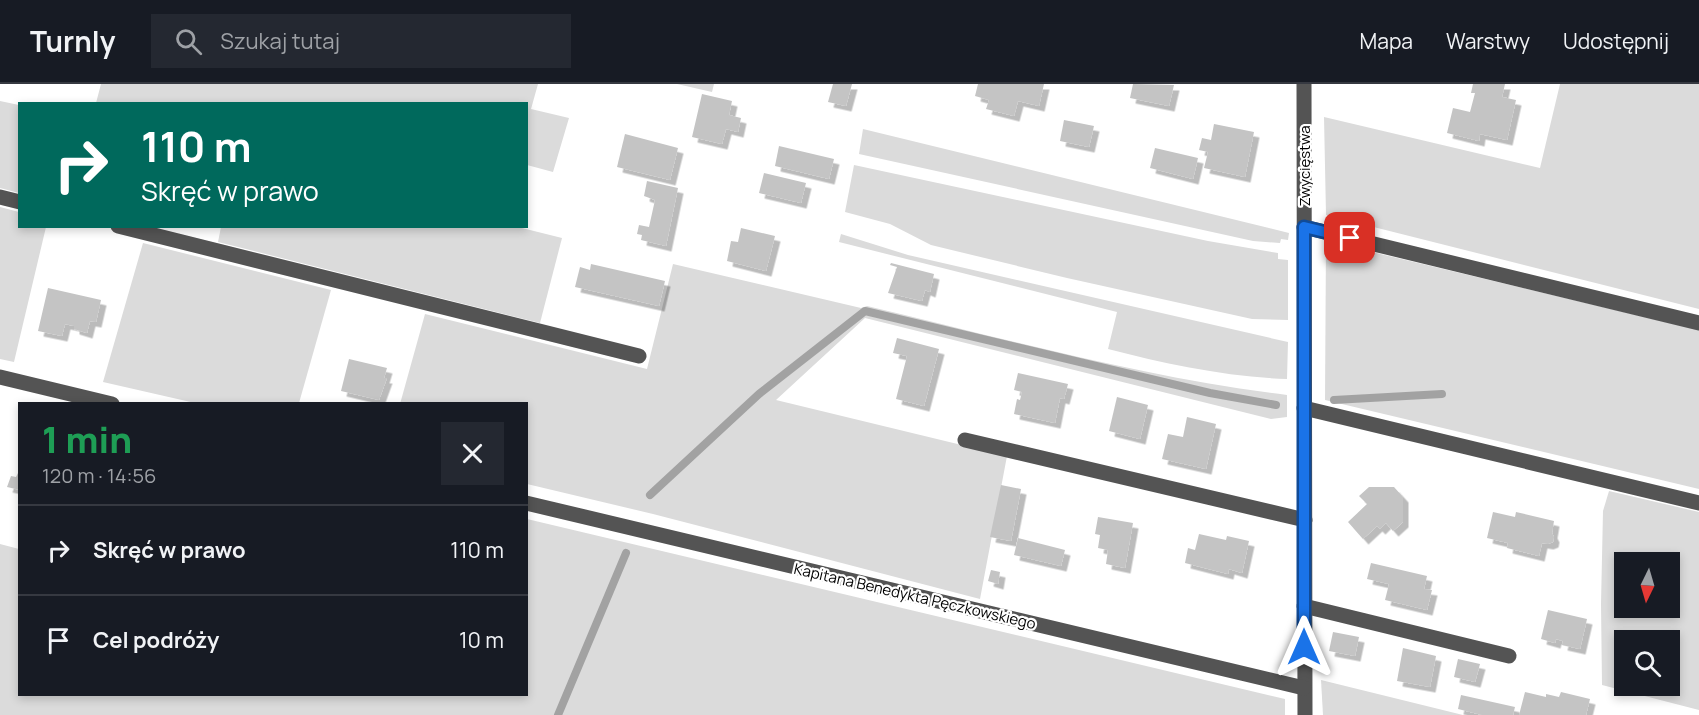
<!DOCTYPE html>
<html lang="pl">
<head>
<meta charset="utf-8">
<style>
	body { margin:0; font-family:Manrope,sans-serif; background:#242831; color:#f1f3f6; height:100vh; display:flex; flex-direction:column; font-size:22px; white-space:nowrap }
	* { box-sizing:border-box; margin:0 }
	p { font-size:20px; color:#9ea1a6 }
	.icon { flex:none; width:33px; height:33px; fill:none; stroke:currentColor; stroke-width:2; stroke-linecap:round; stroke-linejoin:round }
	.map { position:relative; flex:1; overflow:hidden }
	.panel { position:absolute; left:18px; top:318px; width:510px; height:294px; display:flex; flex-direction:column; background:#171b24; border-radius:0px; box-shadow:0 3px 9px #0003 }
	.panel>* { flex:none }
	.top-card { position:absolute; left:18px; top:18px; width:510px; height:126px; border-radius:0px; box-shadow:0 3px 9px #0003; background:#00695c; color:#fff; overflow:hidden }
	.needle { width:39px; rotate:185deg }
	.fabs { position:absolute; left:1614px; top:468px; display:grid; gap:12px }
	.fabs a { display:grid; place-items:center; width:66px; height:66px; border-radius:0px; background:#171b24; box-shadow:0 3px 9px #0003; font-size:30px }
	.pin { position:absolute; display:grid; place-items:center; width:51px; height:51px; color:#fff; margin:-26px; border-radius:12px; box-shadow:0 3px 9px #0006 }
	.me { position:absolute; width:66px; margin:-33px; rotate:0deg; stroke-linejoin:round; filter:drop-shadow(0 0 4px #0008) }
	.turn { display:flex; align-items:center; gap:21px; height:126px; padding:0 24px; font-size:27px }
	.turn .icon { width:78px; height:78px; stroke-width:2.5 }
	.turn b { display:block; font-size:42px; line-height:51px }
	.round { display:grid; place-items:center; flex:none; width:63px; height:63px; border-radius:0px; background:#242831 }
	.summary { display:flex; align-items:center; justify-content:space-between; height:102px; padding:0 24px }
	h1 { font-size:36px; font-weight:800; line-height:45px; color:#1e9e55 }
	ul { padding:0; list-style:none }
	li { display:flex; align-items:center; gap:18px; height:90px; padding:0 24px; border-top:2px solid #363941 }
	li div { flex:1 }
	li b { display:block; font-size:22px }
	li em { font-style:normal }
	header { display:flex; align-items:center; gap:36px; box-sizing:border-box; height:84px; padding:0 30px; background:#171b24; border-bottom:2px solid #363941 }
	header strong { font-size:28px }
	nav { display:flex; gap:33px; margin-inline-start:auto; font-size:21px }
	.search { width:420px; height:54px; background:#242831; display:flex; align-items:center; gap:15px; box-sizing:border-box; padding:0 21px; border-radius:0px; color:#9ea1a6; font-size:22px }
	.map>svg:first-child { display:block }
	.green { fill:#dbdbdb; fill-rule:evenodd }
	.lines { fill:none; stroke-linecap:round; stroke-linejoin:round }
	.stream { stroke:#a2a2a2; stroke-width:8 }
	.building { fill:#c4c4c4; filter:url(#shadow) }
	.minor { stroke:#545454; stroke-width:15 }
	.route-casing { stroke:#114b97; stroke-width:15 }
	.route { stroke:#1a73e8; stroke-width:10 }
	.labels { text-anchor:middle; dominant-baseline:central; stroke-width:4.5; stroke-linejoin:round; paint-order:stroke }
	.street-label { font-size:15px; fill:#000; stroke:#fff }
</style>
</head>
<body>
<header>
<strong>Turnly</strong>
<div class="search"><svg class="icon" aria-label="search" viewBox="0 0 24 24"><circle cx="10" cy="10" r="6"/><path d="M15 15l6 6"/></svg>Szukaj tutaj</div>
<nav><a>Mapa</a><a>Warstwy</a><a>Udostępnij</a></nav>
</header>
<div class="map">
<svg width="1699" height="631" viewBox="0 0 1699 631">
	<defs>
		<filter id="shadow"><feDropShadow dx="5.5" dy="5.5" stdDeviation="0" flood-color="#0004"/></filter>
	</defs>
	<rect width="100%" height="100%" fill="#fff"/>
	<g class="green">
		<path d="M101 0H538L531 25 569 34 553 88 527 81 526 20 96 19Z"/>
		<path d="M677 0H714L712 8Z"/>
		<path d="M1560 0H1699V225L1326 131 1324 33 1540 84Z"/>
		<path d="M0 17 19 21V109L0 104Z"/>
		<path d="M863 45 1289 149 1288 156 1281 155 1280 159 1253 157 859 70Z"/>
		<path d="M854 81 1208 157 1278 169V175L1288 176V236L1252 235 1067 194 931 161 890 140 845 128Z"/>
		<path d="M0 123 19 128 20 142 46 143 14 278 0 275Z"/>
		<path d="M221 143 514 142 562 154 540 239 218 158Z"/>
		<path d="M841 150 908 171 1288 258 1287 295C1227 293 1166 280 1108 265L1117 228 839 158Z"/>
		<path d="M1326 157 1699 246V405L1325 316Z"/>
		<path d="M143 159 331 206 299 319H195L103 298Z"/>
		<path d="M673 180 861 224 867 222C1006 255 1145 294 1287 311V333L1271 335 865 234 776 316 1007 372 980 515 653 430 527 400 526 320H400L425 230 647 285Z"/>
		<path d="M1609 407 1699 428V626L1602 601 1601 520 1603 427ZM1624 478H1670V524H1624ZM1624 556H1670V602H1624Z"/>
		<path d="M527 435 1285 615V631H0V460L19 465 20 610H526Z"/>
		<path d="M1321 596 1463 631H1323Z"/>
	</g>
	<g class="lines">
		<g class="stream">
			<path d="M1334 316 1442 310"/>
			<path d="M650 411 759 310 865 227 1210 309 1276 321"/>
			<path d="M558 631 626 469"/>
		</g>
	</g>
	<g class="building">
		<path d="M833 0H852L846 22 828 18Z"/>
		<path d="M978 0H1044L1039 22 1018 17 1014 32 986 25 989 16 975 12Z"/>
		<path d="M1133 0 1174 1 1169 22 1130 14Z"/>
		<path d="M1473 0H1505L1502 13 1516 16 1507 56 1480 50 1479 57 1447 49 1453 24 1470 28 1475 9H1471Z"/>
		<path d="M702 10 732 17 729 31 741 34 738 48 726 45 722 60 692 53Z"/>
		<path d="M1064 36 1094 42 1089 63 1060 57Z"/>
		<path d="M1214 40 1254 48 1245 93 1204 84 1208 68 1199 66 1202 54 1211 56Z"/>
		<path d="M625 50 678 64 670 96 617 83Z"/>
		<path d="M779 62 834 75 829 95 775 82Z"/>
		<path d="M1155 64 1198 74 1193 95 1150 84Z"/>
		<path d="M764 89 806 99 801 119 759 109Z"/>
		<path d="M647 97 678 104 666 162 641 156 642 151 637 150 639 141 649 143 655 116 644 112Z"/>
		<path d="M741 144 775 152 766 187 727 177 731 157 738 158Z"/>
		<path d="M891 179 934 190 930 208 925 206 922 217 888 209 897 183 890 181Z"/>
		<path d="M591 180 665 197 659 222 575 203 580 183 590 186Z"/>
		<path d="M48 204 101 216 96 238 90 237 87 249 74 245V242L65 240 62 252 38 247Z"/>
		<path d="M897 254 939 265 924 322 896 315 907 272 893 269Z"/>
		<path d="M349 275 387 284 384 294H387L379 316 341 307Z"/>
		<path d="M1018 289 1068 300 1064 315 1060 314 1055 339 1014 330 1017 315 1020 316 1022 308 1014 306Z"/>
		<path d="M1117 313 1148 321 1140 355 1109 347Z"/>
		<path d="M1187 333 1216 340 1206 385 1162 375 1168 350 1183 353Z"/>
		<path d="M20 385V406L7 403 11 392 16 393Z"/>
		<path d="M1001 401 1021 405 1011 457 990 453Z"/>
		<path d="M1369 403H1394L1403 413V438L1393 447 1386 439 1380 445 1377 442 1363 455 1348 438 1367 420 1359 412Z"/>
		<path d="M1493 428 1515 433 1516 428 1554 437 1552 449 1554 453 1553 458 1548 460 1542 459 1539 472 1507 464 1508 459 1487 454Z"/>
		<path d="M1098 433 1133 439 1125 484 1106 480 1108 466 1098 464 1100 451 1095 450Z"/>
		<path d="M1199 450 1226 456 1227 452 1249 457 1242 489 1229 485 1228 490 1185 479 1188 464 1195 466Z"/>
		<path d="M1018 454 1065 466 1061 482 1014 471Z"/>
		<path d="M1371 479 1427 492 1424 505 1432 506 1427 526 1385 516 1389 500 1367 495Z"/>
		<path d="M991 486 1000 488 998 500 988 497Z"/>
		<path d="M1548 526 1587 535 1580 565 1562 561 1563 557 1556 555 1555 559 1541 555Z"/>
		<path d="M1333 548 1359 553 1355 572 1329 567Z"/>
		<path d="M1403 564 1436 572 1430 603 1397 597Z"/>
		<path d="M1458 575 1480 580 1475 598 1454 593Z"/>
		<path d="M1525 608 1546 613V610L1559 613 1561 608 1590 615 1586 631H1519Z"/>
		<path d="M1461 611 1515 623 1513 631H1482L1458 625Z"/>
	</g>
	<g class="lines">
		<g class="minor">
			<path d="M1304 0 1305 631"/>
			<path d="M0 113 20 118"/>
			<path d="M118 142 639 272"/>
			<path d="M1304 143 1699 239"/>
			<path d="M0 293 112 320"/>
			<path d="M1304 324 1699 419"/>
			<path d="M965 356 1305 436"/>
			<path d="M526 419 1304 604"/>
			<path d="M1304 522 1509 572"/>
		</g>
	</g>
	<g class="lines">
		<g class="route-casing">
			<path id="route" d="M1304 563V143L1350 154"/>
		</g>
		<use href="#route" class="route"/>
	</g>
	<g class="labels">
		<g class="street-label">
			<text transform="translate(1304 82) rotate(-90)">Zwycięstwa</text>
			<text transform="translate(915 512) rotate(13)">Kapitana Benedykta Pęczkowskiego</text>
		</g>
	</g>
</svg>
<div class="fabs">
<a><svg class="needle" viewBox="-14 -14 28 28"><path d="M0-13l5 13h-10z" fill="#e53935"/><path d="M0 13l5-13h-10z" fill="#9ea1a6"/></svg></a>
<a><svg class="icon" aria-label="search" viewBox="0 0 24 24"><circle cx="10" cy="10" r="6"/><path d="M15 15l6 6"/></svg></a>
</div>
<div class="pin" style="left:1350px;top:154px;background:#d93025"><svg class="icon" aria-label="arrive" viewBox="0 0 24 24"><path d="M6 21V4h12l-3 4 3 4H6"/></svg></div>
<svg class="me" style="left:1304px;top:563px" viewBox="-20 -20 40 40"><path d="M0-17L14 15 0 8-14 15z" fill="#1a73e8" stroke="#fff" stroke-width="4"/></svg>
<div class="top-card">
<div class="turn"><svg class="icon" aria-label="right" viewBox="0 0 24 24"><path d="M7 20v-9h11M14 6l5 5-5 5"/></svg><div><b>110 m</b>Skręć w prawo</div></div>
</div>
<section class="panel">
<div class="summary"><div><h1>1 min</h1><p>120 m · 14:56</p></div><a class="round"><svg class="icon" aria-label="close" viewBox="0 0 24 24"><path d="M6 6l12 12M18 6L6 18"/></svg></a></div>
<ul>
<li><svg class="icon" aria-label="right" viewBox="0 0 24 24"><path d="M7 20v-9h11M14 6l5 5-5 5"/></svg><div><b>Skręć w prawo</b></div><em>110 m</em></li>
<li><svg class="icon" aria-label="arrive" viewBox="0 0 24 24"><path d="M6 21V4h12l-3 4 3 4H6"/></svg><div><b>Cel podróży</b></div><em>10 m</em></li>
</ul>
</section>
</div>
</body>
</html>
